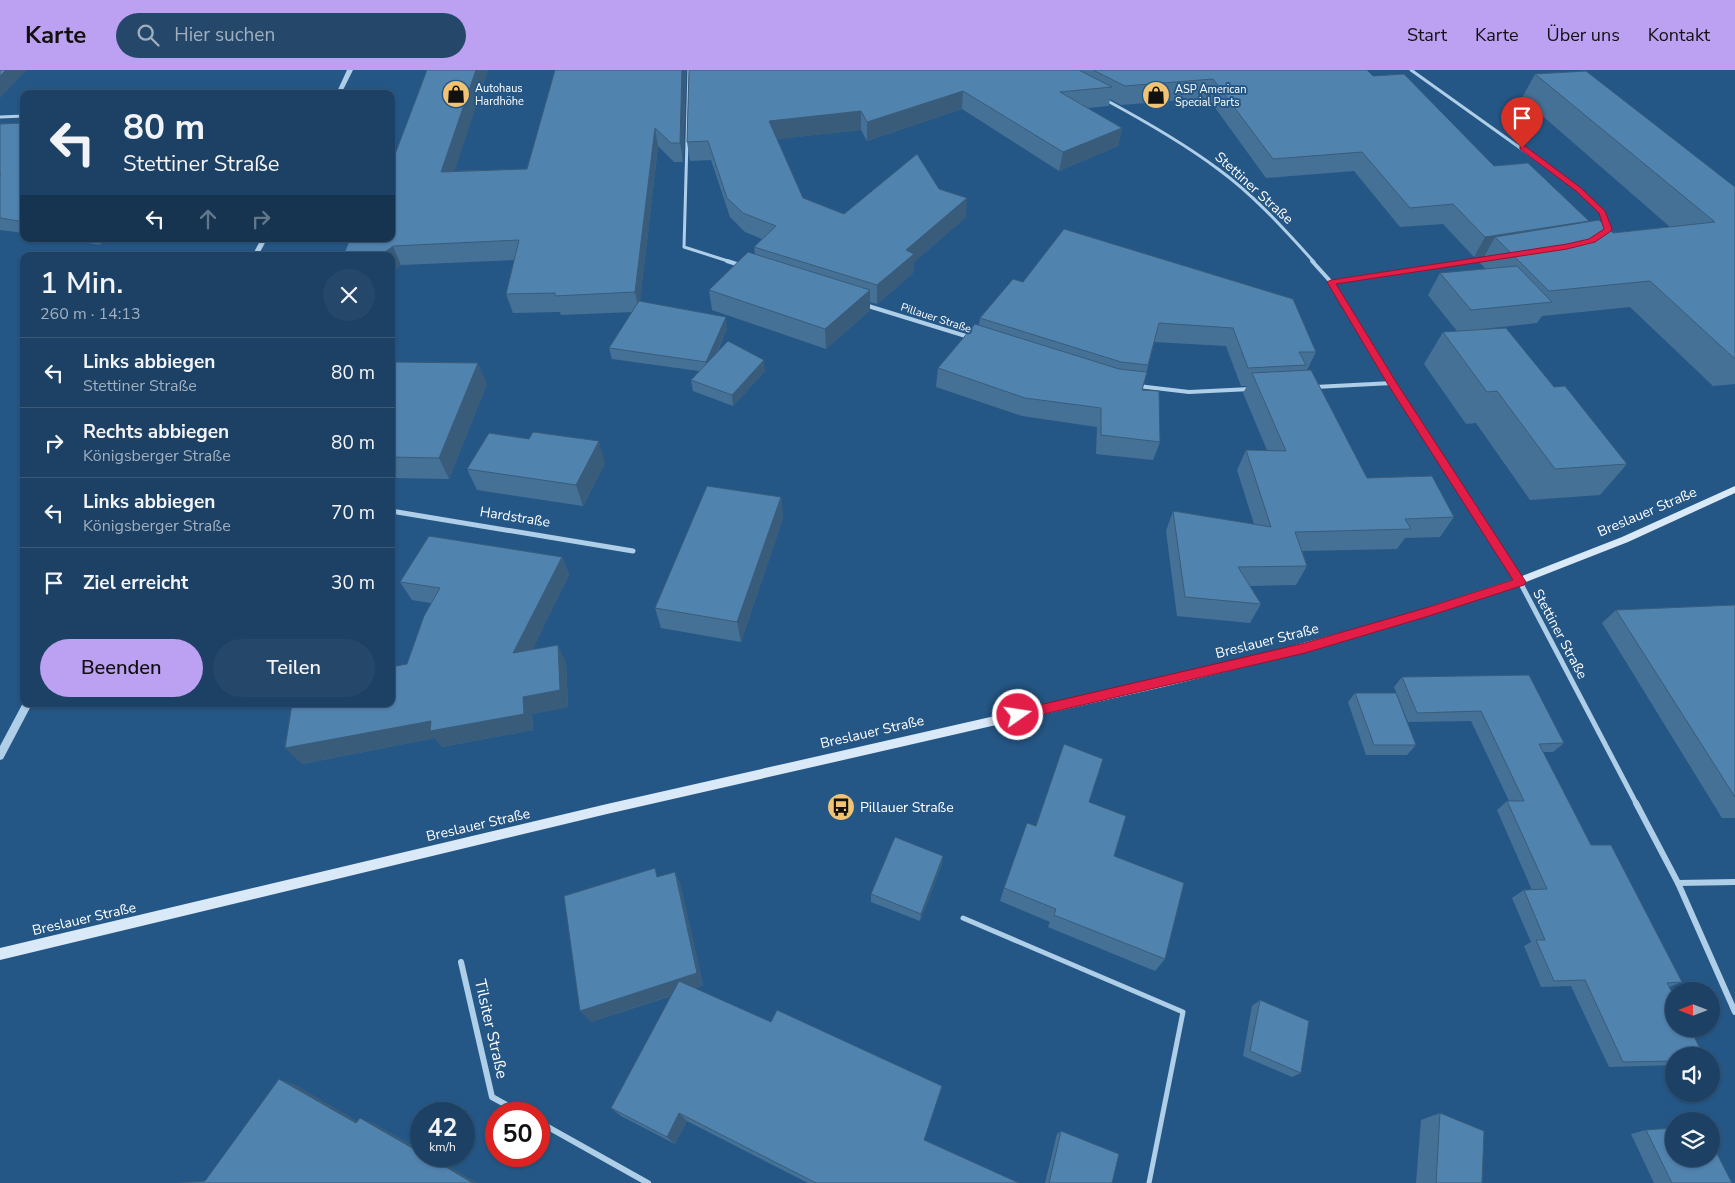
<!DOCTYPE html>
<html lang="de">
<head>
<meta charset="utf-8">
<style>
	body { margin:0; font-family:"Nunito Sans",sans-serif; background:#25486a; color:#f1f3f6; height:100vh; display:flex; flex-direction:column; font-size:19px; white-space:nowrap }
	* { box-sizing:border-box; margin:0 }
	p { font-size:16px; color:#a0afbf }
	.icon { flex:none; width:28px; height:28px; fill:none; stroke:currentColor; stroke-width:2; stroke-linecap:round; stroke-linejoin:round }
	.map { position:relative; flex:1; overflow:hidden }
	.panel { position:absolute; left:20px; top:182px; width:375px; height:455px; display:flex; flex-direction:column; background:#1c4164; border-radius:10px; box-shadow:0 1px 4px #0004,0 0 0 1px #3a5a78 }
	.panel>* { flex:none }
	.hud { position:absolute; left:20px; top:20px; width:375px; height:152px; border-radius:10px; box-shadow:0 1px 4px #0004,0 0 0 1px #3a5a78; background:#1c4164; color:#f1f3f6; overflow:hidden }
	.needle { width:32px; rotate:270deg }
	.controls { position:absolute; left:1665px; top:912px; display:grid; gap:10px }
	.controls a { display:grid; place-items:center; width:55px; height:55px; border-radius:50%; background:#1c4164; box-shadow:0 1px 4px #0004,0 0 0 1px #3a5a78; font-size:25px }
	.speed { position:absolute; left:410px; top:1032px; display:flex; gap:10px; font-size:25px; font-weight:700; text-align:center }
	.speed>* { display:grid; place-content:center; width:65px; height:65px; border-radius:50%; background:#1c4164; box-shadow:0 1px 4px #0004,0 0 0 1px #3a5a78; line-height:1 }
	.speed small { font-size:12px; font-weight:400 }
	.speed .limit { border:8px solid #d22; background:#fff; color:#111 }
	.pin { position:absolute; display:grid; place-items:center; width:42px; height:42px; color:#fff; margin:-51px -21px; border-radius:50% 50% 50% 0; rotate:-45deg; box-shadow:0 0 5px #0007 }
	.pin .icon { rotate:45deg }
	.me { position:absolute; width:55px; margin:-28px; rotate:77deg; stroke-linejoin:round; filter:drop-shadow(0 0 4px #0008) }
	.turn { display:flex; align-items:center; gap:18px; height:105px; padding:0 20px; font-size:22px }
	.turn .icon { width:65px; height:65px; stroke-width:2.5 }
	.turn b { display:block; font-size:35px; line-height:42px }
	.lanes { display:flex; align-items:center; height:48px; padding:0 20px; background:#0003; justify-content:center; gap:25px; direction:ltr }
	.lanes .off { opacity:.35 }
	.round { display:grid; place-items:center; flex:none; width:52px; height:52px; border-radius:26px; background:#25486a }
	.headline { display:flex; align-items:center; justify-content:space-between; height:85px; padding:0 20px }
	h1 { font-size:30px; font-weight:600; line-height:38px }
	.button { display:flex; gap:10px; margin-top:auto; padding:10px 20px }
	.button a { flex:1; height:58px; border-radius:30px; background:#bca0f2; color:#111; font-size:20px; font-weight:600; line-height:58px; text-align:center }
	.button a+a { background:#25486a; color:#f1f3f6 }
	ul { padding:0; list-style:none }
	li { display:flex; align-items:center; gap:15px; height:70px; padding:0 20px; border-top:1px solid #3a5a78 }
	li div { flex:1 }
	li b { display:block; font-size:19px }
	li em { font-style:normal }
	header { display:flex; align-items:center; gap:30px; box-sizing:border-box; height:70px; padding:0 25px; background:#bca0f2; color:#111 }
	header strong { font-size:24px }
	nav { display:flex; gap:28px; margin-inline-start:auto; font-size:18px }
	.search { width:350px; height:45px; background:#25486a; display:flex; align-items:center; gap:12px; box-sizing:border-box; padding:0 18px; border-radius:28px; color:#a0afbf; font-size:19px }
	.map>svg:first-child { display:block }
	.lines { fill:none; stroke-linecap:round; stroke-linejoin:round }
	.service { stroke:#afcee8; stroke-width:5 }
	.minor-far3 { stroke:#afcee8; stroke-width:3 }
	.minor-far2 { stroke:#afcee8; stroke-width:4 }
	.minor-far1 { stroke:#afcee8; stroke-width:5 }
	.minor { stroke:#afcee8; stroke-width:6 }
	.tertiary { fill:#afcee8; fill-rule:evenodd }
	.secondary { fill:#d9e9f7; fill-rule:evenodd }
	.wall { fill:#467196 }
	.shaded-wall { fill:#395c7a }
	.building { fill:#5183af; stroke:#395c7a }
	.route { fill:#e11d48; stroke:#92132f }
	.labels { text-anchor:middle; dominant-baseline:central; stroke-width:4; stroke-linejoin:round; paint-order:stroke }
	.far-poi-label { font-size:11px; fill:#fff; stroke:#255786; text-anchor:start }
	.far-street-label { font-size:11px; fill:#fff; stroke:#255786 }
	.street-label { font-size:14px; fill:#fff; stroke:#255786 }
	.poi-label { font-size:14px; fill:#fff; stroke:#255786; text-anchor:start }
	.near-street-label { font-size:16px; fill:#fff; stroke:#255786 }
</style>
</head>
<body>
<header>
<strong>Karte</strong>
<div class="search"><svg class="icon" aria-label="search" viewBox="0 0 24 24"><circle cx="10" cy="10" r="6"/><path d="M15 15l6 6"/></svg>Hier suchen</div>
<nav><a>Start</a><a>Karte</a><a>Über uns</a><a>Kontakt</a></nav>
</header>
<div class="map">
<svg width="1735" height="1113" viewBox="0 0 1735 1113">
	<rect width="100%" height="100%" fill="#255786"/>
	<g class="lines">
		<path class="service" d="M963 848 1183 942 1149 1113"/>
		<g class="minor-far3">
			<path d="M689 0 684 177 731 192"/>
			<path d="M1411 0 1579 120 1603 142 1608 159 1605 161"/>
			<path d="M1104 29C1143 50 1182 72 1218 99 1254 125 1284 159 1314 192"/>
			<path d="M0 47 24 46"/>
			<path d="M1462 192 1489 188"/>
		</g>
		<g class="minor-far2">
			<path d="M727 191 743 196"/>
			<path d="M1312 191 1331 212 1392 313 1469 433"/>
			<path d="M1331 212 1470 191"/>
			<path d="M865 235 969 267"/>
			<path d="M1138 316 1189 322 1251 319"/>
			<path d="M1315 317 1392 313"/>
		</g>
		<g class="minor-far1">
			<path d="M1468 431 1520 512 1637 735"/>
			<path d="M391 441 633 481"/>
		</g>
		<g class="minor">
			<path d="M1636 733 1678 813 1735 942"/>
			<path d="M1678 813 1735 812"/>
			<path d="M461 892 492 1027 523 1044"/>
			<path d="M539 1052 648 1113"/>
		</g>
		<g class="tertiary">
			<path d="M347 0H353L341 24H336Z"/>
			<path d="M261 169H267L258 186H252Z"/>
			<path d="M24 631V634H32L3 689 0 690V676Z"/>
		</g>
		<path class="secondary" d="M1735 416V423L1628 472 1516 516 1398 555 1281 588 1163 617 607 744 0 890V878L607 734 1163 608 1281 579 1398 547 1509 511 1622 467Z"/>
	</g>
	<g class="wall">
		<path d="M427 0H488L454 101 527 99 555 0H686L683 92H674L658 76 640 231 727 258 717 283 765 301 733 336 693 321 691 310 699 301 612 289 609 278 632 242 561 245 560 242 513 243 506 224 514 190 401 195 391 203 394 87Z"/>
		<path d="M689 0H1367L1373 6 1494 96 1588 152 1613 163 1670 157 1522 28 1535 4 1735 117V314L1713 316 1630 237 1542 246 1537 253 1483 259 1554 317 1627 394 1600 425 1530 430 1476 353 1466 354 1424 294 1443 262 1457 261 1428 225 1440 203 1486 199 1480 193 1485 185 1474 187 1443 154 1400 157 1354 101 1266 108 1208 28 1121 35 1110 29 1109 36 1087 38 1122 58 1118 76 1059 101 962 39 867 71 861 60 777 69 803 128 844 144 939 119 966 147 914 192 913 203 877 234 870 232V240L826 279 712 240 709 220 755 185 754 177 762 169 745 162 730 147 711 90 690 91 687 72Z"/>
		<path d="M24 53V163L0 160V54Z"/>
		<path d="M1064 159 1316 282 1307 300 1367 408 1454 447 1440 467 1405 468 1397 479 1302 481 1307 496 1296 515 1250 516 1261 534 1250 553 1177 546 1166 461 1173 441 1254 454 1237 400 1246 380H1267L1243 323 1247 316H1241L1226 276 1154 272 1142 320 1160 372 1153 390 1096 384 1097 357 1022 346 936 317 938 298 979 255 980 248 1023 212Z"/>
		<path d="M60 169H105L101 175Z"/>
		<path d="M391 292 487 314 449 409 391 408Z"/>
		<path d="M605 393 583 436 477 420 467 399Z"/>
		<path d="M781 427 783 448 741 572 661 558 655 538Z"/>
		<path d="M562 487 569 505 532 580 566 593 568 637 532 644 533 660 442 677 435 668 302 694 407 594 431 533 412 530 400 512Z"/>
		<path d="M1735 535V748H1722L1602 553 1616 540Z"/>
		<path d="M1402 607 1564 673 1553 682H1543L1591 775 1682 912 1669 917 1674 995 1609 997 1571 916 1541 917 1524 876 1531 872 1512 828 1524 820H1532L1497 740 1507 731H1509L1471 651 1408 652 1394 617Z"/>
		<path d="M1355 623 1416 675 1407 685H1366L1348 632Z"/>
		<path d="M1089 732 1114 786 1165 889 1155 901 1048 857 1050 852 1000 831 1004 818 1036 756Z"/>
		<path d="M943 786 942 794 920 851 871 832V824Z"/>
		<path d="M675 802 681 817 703 915 695 918 924 1070 1019 1113H808L687 1051 675 1074 621 1046 611 1038 671 926 591 952 659 807Z"/>
		<path d="M1260 930 1301 1003 1292 1007 1243 986 1252 936Z"/>
		<path d="M1440 1043 1482 1113H1416L1421 1050Z"/>
		<path d="M1646 1060 1732 1113H1654L1631 1064Z"/>
		<path d="M1061 1061 1112 1113H1045L1057 1064Z"/>
	</g>
	<g class="shaded-wall">
		<path d="M6 0H27L0 28V6Z"/>
		<path d="M476 0H488L448 121 441 102Z"/>
		<path d="M682 0H686L683 92 680 73Z"/>
		<path d="M963 21 962 39 867 71V52Z"/>
		<path d="M861 41V60L770 70 769 51Z"/>
		<path d="M655 58 658 76 639 241 635 222Z"/>
		<path d="M1122 58 1118 76 1059 101 1063 82Z"/>
		<path d="M967 128 966 147 914 192 913 203 877 234V215L906 180Z"/>
		<path d="M1589 151 1509 181 1495 167 1485 185 1474 187 1485 167Z"/>
		<path d="M96 169H105L101 175Z"/>
		<path d="M393 176 401 195 391 203V186H380Z"/>
		<path d="M870 220V240L826 279 825 259Z"/>
		<path d="M726 247 727 258 708 303 706 292Z"/>
		<path d="M764 290 765 301 733 336 732 325Z"/>
		<path d="M478 293 487 314 449 409 439 388Z"/>
		<path d="M599 371 605 393 583 436 576 415Z"/>
		<path d="M781 427 783 448 741 572 737 552Z"/>
		<path d="M562 487 569 505 522 601 513 583Z"/>
		<path d="M558 575 566 593 568 637 532 644 533 660 442 677 435 668 302 694 285 678 523 627Z"/>
		<path d="M943 786 942 794 920 851 921 844Z"/>
		<path d="M675 802 681 817 703 915 591 952 580 941Z"/>
		<path d="M279 1009 296 1015 371 1059 356 1053Z"/>
		<path d="M679 1043 687 1051 675 1074 667 1067Z"/>
		<path d="M360 1048 375 1054 421 1080V1083Z"/>
		<path d="M427 1086H431L478 1113H473Z"/>
	</g>
	<g class="building">
		<path d="M0 0H6L0 6Z"/>
		<path d="M427 0H476L441 102 527 99 555 0H682L680 73H671L655 58 635 222 555 226V223L506 224 519 170 393 176 380 186H343L350 169H391V87H394Z"/>
		<path d="M689 0H1079L1112 17 1060 22 1122 58 1063 82 963 21 867 52 861 41 769 51 803 128 844 144 917 84 939 119 967 128 906 180 914 184 877 215 754 177 776 156 743 143 727 128 708 71 687 72Z"/>
		<path d="M1093 0H1367L1373 6 1404 4 1494 96 1528 93 1589 151 1485 167 1453 134 1410 138 1362 82 1273 89 1213 9 1125 16Z"/>
		<path d="M1586 1 1735 117V289L1650 211 1549 221 1495 167 1599 150 1613 163 1715 152 1535 4Z"/>
		<path d="M24 53V152L0 148V105L1 104H0V54Z"/>
		<path d="M1064 159 1293 229 1316 282H1299L1306 295 1248 298 1233 258 1159 253 1148 295 1121 292 980 248 1013 209 1023 212Z"/>
		<path d="M748 182 870 220 825 259 709 220Z"/>
		<path d="M1517 196 1552 232 1471 240 1440 203Z"/>
		<path d="M639 231 726 247 706 292 609 278Z"/>
		<path d="M975 254 1119 299 1147 302 1142 320 1159 321 1160 372 1101 365V338L1025 328 938 298Z"/>
		<path d="M1506 258 1554 317 1565 316 1627 394 1555 399 1497 321 1487 322 1443 262Z"/>
		<path d="M728 271 764 290 732 325 691 310Z"/>
		<path d="M391 292 478 293 439 388 391 387Z"/>
		<path d="M1311 300 1367 408 1432 406 1454 447 1405 449 1411 459 1295 462 1307 496 1238 497 1261 534 1185 527 1173 441 1271 457 1246 380 1286 381 1252 303Z"/>
		<path d="M533 362 599 371 576 415 467 399 489 363 529 369Z"/>
		<path d="M707 416 781 427 737 552 655 538Z"/>
		<path d="M429 466 562 487 513 583 558 575 560 620 523 627 524 644 430 661 431 651 285 678 292 634H391V597L407 594 424 546 440 518 400 512Z"/>
		<path d="M1735 535V727L1616 540Z"/>
		<path d="M1529 605 1564 673 1539 674 1591 775H1611L1682 912 1667 913 1674 926V959H1690L1704 986H1674V991L1623 992 1585 910 1554 911 1536 870H1545L1524 820 1547 819 1507 731H1524L1481 641 1417 643 1402 607Z"/>
		<path d="M1355 623H1396L1416 675H1374Z"/>
		<path d="M1064 674 1103 689 1089 732 1126 746 1114 786 1184 813 1165 889 1054 845 1056 839 1004 818 1027 753 1036 756Z"/>
		<path d="M895 767 943 786 921 844 871 824Z"/>
		<path d="M655 798 657 807 675 802 697 903 580 941 564 826Z"/>
		<path d="M679 911 771 952 777 940 942 1016 924 1070 1019 1113H816L679 1043 667 1067 611 1038Z"/>
		<path d="M1260 930 1309 951 1301 1003 1250 981Z"/>
		<path d="M279 1009 356 1053 360 1048 421 1083V1086H427L473 1113H179L205 1111Z"/>
		<path d="M1440 1043 1484 1061 1482 1113H1436Z"/>
		<path d="M1674 1058V1089H1711V1072L1732 1113H1672L1646 1060Z"/>
		<path d="M1061 1061 1119 1084 1112 1113H1049Z"/>
	</g>
	<path class="route" d="M1520 76H1525L1581 118 1605 141 1612 159 1611 161 1595 172 1567 179 1336 214 1396 312 1524 509 1526 512 1524 515 1429 546 1305 583 1018 650 1014 649 1012 645 1014 642 1018 640 1305 573 1429 537 1513 510 1387 313 1327 212 1331 210 1567 174 1589 169 1604 159 1599 143 1576 121 1520 79Z"/>
	<defs>
		<g id="shop-disc" transform="scale(1.4375)"><circle r="9.5" fill="#f2c373" stroke="#255786"/><path d="M-5-2.5h2.3a2.7 3.5 0 0 1 5.4 0H5L5.5 6h-11ZM-1.5-2.5h3a1.5 2.3 0 0 0-3 0Z" fill="#111"/></g>
		<g id="bus-disc" transform="scale(1.4375)"><circle r="9.5" fill="#f2c373" stroke="#255786"/><path d="M-5-6H5V4H4V6H2V4H-2V6H-4V4H-5ZM-3.5-4V0h7V-4ZM-3.5 1.2v1.5H-2V1.2ZM2 1.2v1.5H3.5V1.2Z" fill="#111"/></g>
	</defs>
	<g fill-rule="evenodd">
		<use href="#shop-disc" x="456" y="24"/>
		<use href="#shop-disc" x="1156" y="25"/>
		<use href="#bus-disc" x="841" y="737"/>
	</g>
	<g class="labels">
		<g class="far-poi-label">
			<text x="475" y="18">Autohaus<tspan x="475" dy="13">Hardhöhe</tspan></text>
			<text x="1175" y="19">ASP American<tspan x="1175" dy="13">Special Parts</tspan></text>
		</g>
		<g class="far-street-label">
			<text transform="translate(936 248) rotate(18)">Pillauer Straße</text>
		</g>
		<g class="street-label">
			<text transform="translate(1254 118) rotate(42)">Stettiner Straße</text>
			<text transform="translate(1647 442) rotate(-23)">Breslauer Straße</text>
			<text transform="translate(515 447) rotate(9)">Hardstraße</text>
			<text transform="translate(1560 564) rotate(62)">Stettiner Straße</text>
			<text transform="translate(1267 571) rotate(-14)">Breslauer Straße</text>
			<text transform="translate(872 662) rotate(-13)">Breslauer Straße</text>
			<text transform="translate(478 755) rotate(-13)">Breslauer Straße</text>
			<text transform="translate(84 849) rotate(-13)">Breslauer Straße</text>
		</g>
		<g class="poi-label">
			<text x="860" y="737">Pillauer Straße</text>
		</g>
		<g class="near-street-label">
			<text transform="translate(491 959) rotate(77)">Tilsiter Straße</text>
		</g>
	</g>
</svg>
<div class="controls">
<a><svg class="needle" viewBox="-14 -14 28 28"><path d="M0-13l5 13h-10z" fill="#e53935"/><path d="M0 13l5-13h-10z" fill="#a0afbf"/></svg></a>
<a><svg class="icon" aria-label="sound" viewBox="0 0 24 24"><path d="M4 9h4l5-4v14l-5-4H4zM17 9q2 3 0 6"/></svg></a>
<a><svg class="icon" aria-label="layers" viewBox="0 0 24 24"><path d="M12 4l9 5-9 5-9-5zM3 14l9 5 9-5"/></svg></a>
</div>
<div class="speed"><div>42<small>km/h</small></div><div class="limit">50</div></div>
<div class="pin" style="left:1522px;top:78px;background:#d93025"><svg class="icon" aria-label="arrive" viewBox="0 0 24 24"><path d="M6 21V4h12l-3 4 3 4H6"/></svg></div>
<svg class="me" style="left:1018px;top:645px" viewBox="-20 -20 40 40"><circle r="17" fill="#e11d48" stroke="#fff" stroke-width="3"/><path d="M0-11L8 9 0 5-8 9z" fill="#fff"/></svg>
<div class="hud">
<div class="turn"><svg class="icon" aria-label="left" viewBox="0 0 24 24"><path d="M17 20v-9H6M10 6l-5 5 5 5"/></svg><div><b>80 m</b>Stettiner Straße</div></div>
<div class="lanes"><svg class="icon" aria-label="left" viewBox="0 0 24 24"><path d="M17 20v-9H6M10 6l-5 5 5 5"/></svg><svg class="icon off" aria-label="ahead" viewBox="0 0 24 24"><path d="M12 20V5M6 11l6-6 6 6"/></svg><svg class="icon off" aria-label="right" viewBox="0 0 24 24"><path d="M7 20v-9h11M14 6l5 5-5 5"/></svg></div>
</div>
<section class="panel">
<div class="headline"><div><h1>1 Min.</h1><p>260 m · 14:13</p></div><a class="round"><svg class="icon" aria-label="close" viewBox="0 0 24 24"><path d="M6 6l12 12M18 6L6 18"/></svg></a></div>
<ul>
<li><svg class="icon" aria-label="left" viewBox="0 0 24 24"><path d="M17 20v-9H6M10 6l-5 5 5 5"/></svg><div><b>Links abbiegen</b><p>Stettiner Straße</p></div><em>80 m</em></li>
<li><svg class="icon" aria-label="right" viewBox="0 0 24 24"><path d="M7 20v-9h11M14 6l5 5-5 5"/></svg><div><b>Rechts abbiegen</b><p>Königsberger Straße</p></div><em>80 m</em></li>
<li><svg class="icon" aria-label="left" viewBox="0 0 24 24"><path d="M17 20v-9H6M10 6l-5 5 5 5"/></svg><div><b>Links abbiegen</b><p>Königsberger Straße</p></div><em>70 m</em></li>
<li><svg class="icon" aria-label="arrive" viewBox="0 0 24 24"><path d="M6 21V4h12l-3 4 3 4H6"/></svg><div><b>Ziel erreicht</b></div><em>30 m</em></li>
</ul>
<div class="button"><a>Beenden</a><a>Teilen</a></div>
</section>
</div>
</body>
</html>
